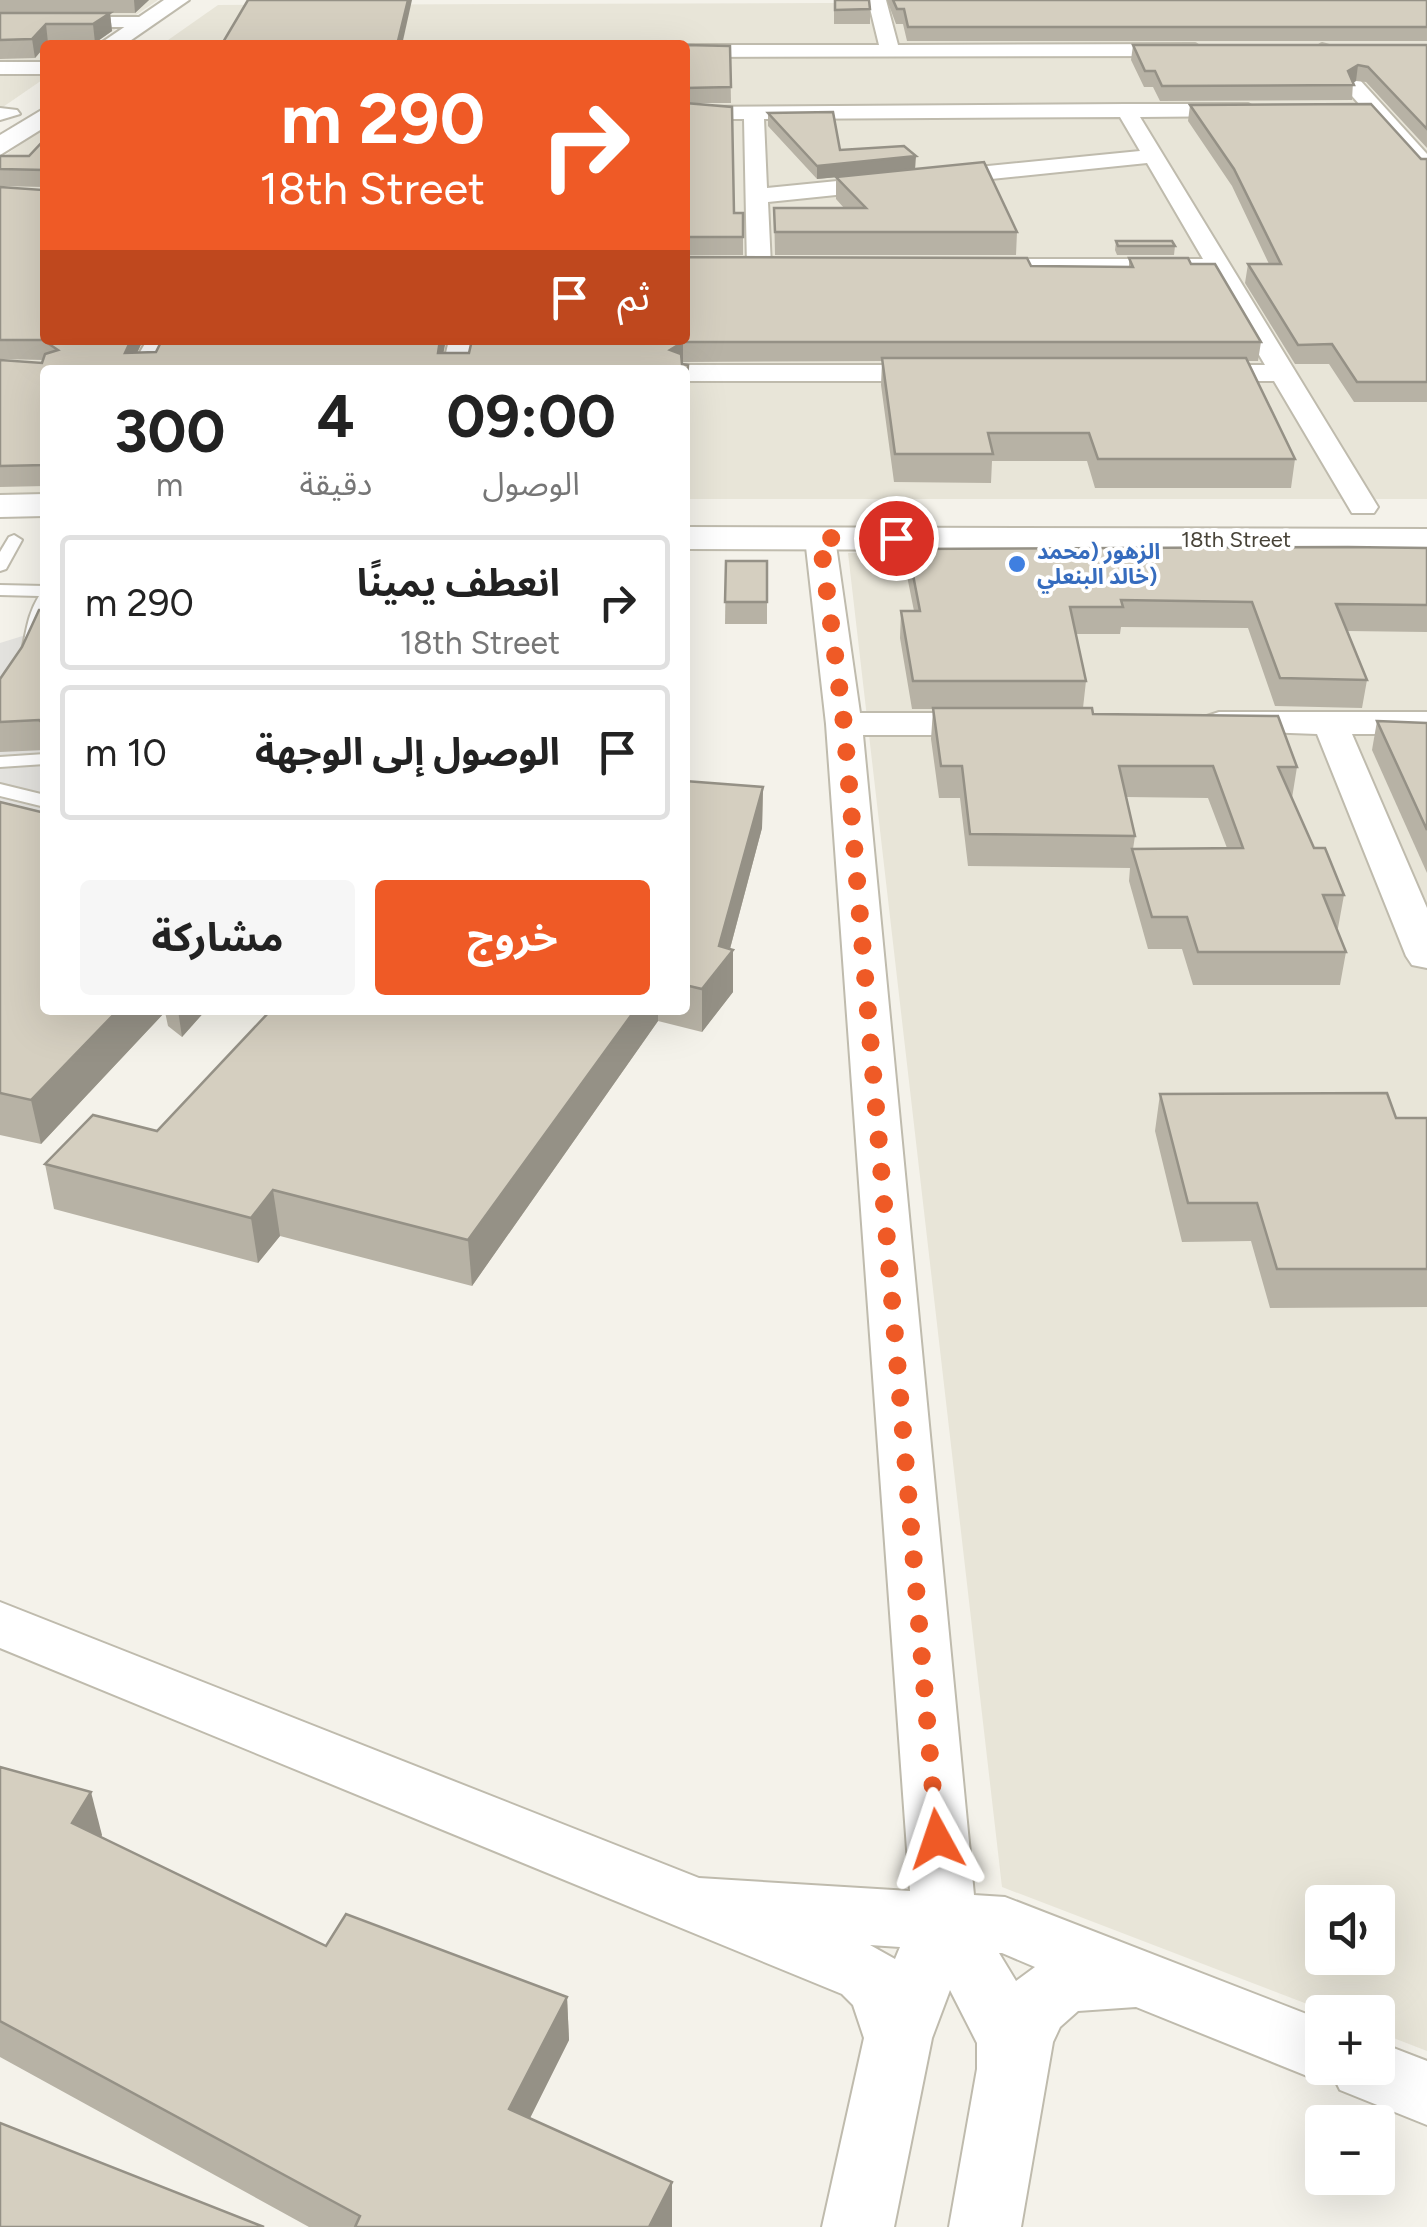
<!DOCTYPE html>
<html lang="ar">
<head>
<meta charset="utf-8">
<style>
	body { margin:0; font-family:Figtree,"Noto Sans Arabic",sans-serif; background:#f6f6f6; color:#222; direction:rtl; height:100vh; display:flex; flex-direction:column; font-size:38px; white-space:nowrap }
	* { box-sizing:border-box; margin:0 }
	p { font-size:32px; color:#767676 }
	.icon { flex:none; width:55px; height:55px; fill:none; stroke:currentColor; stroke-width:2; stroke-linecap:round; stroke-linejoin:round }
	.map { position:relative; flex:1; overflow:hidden; direction:ltr }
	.panel { position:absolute; left:40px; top:365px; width:650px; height:650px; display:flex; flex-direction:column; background:#fff; border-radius:10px; box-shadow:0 10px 40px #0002; direction:rtl }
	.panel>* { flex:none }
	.top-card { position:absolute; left:40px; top:40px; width:650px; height:305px; border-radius:10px; box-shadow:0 10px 40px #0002; direction:rtl; background:#ef5a26; color:#fff; overflow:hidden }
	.controls { position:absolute; left:1305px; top:1885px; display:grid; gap:20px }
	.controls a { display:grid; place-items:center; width:90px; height:90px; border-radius:10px; background:#fff; box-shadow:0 10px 40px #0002; font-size:50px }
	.pin { position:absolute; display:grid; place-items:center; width:85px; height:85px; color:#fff; margin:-42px; border:5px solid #fff; border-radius:50%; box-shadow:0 2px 10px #0007 }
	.me { position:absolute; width:110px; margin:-55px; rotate:355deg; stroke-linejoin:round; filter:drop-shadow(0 0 8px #0008) }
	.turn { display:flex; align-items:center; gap:35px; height:210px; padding:0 40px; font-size:45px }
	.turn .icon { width:130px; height:130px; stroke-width:2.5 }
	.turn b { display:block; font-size:70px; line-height:85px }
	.then { display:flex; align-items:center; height:95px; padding:0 40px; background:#0003; gap:20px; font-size:38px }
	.eta { display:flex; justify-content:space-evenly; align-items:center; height:170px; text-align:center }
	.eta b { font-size:60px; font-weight:700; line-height:70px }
	.primary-button { display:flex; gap:20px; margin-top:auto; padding:20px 40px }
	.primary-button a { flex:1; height:115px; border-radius:10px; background:#ef5a26; color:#fff; font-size:40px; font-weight:700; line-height:115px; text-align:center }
	.primary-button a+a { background:#f6f6f6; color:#222 }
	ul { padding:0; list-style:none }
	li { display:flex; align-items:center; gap:30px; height:135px; margin:0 20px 15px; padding:0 20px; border:5px solid #e0e0e0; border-radius:10px }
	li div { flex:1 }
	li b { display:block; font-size:38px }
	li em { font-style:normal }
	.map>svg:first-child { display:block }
	.residential { fill:#e8e5d8; fill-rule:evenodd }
	.parking { fill:#e3e2de }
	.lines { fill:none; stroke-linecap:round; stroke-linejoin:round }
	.service-casing { stroke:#bfbbad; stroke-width:4 }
	.minor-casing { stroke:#bfbbad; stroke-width:4 }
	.tertiary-casing { stroke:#bfbbad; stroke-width:4 }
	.service { fill:#fff; fill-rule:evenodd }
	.minor { fill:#fff; fill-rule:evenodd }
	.tertiary { fill:#fff; fill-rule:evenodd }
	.wall { fill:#b7b2a5; fill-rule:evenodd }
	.shaded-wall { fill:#959186 }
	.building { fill:#d5cfc0; stroke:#959186; stroke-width:2.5 }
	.route { stroke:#ef5a26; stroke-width:18; stroke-dasharray:0 32.4 }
	.shop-dot { fill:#3f7fe0; stroke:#fff; stroke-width:4 }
	.labels { text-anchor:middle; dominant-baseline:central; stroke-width:8; stroke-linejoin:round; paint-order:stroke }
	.far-street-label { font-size:22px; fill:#484338; stroke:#fff }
	.far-shop-label { font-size:22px; font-weight:bold; fill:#366cbe; stroke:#fff; text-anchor:start }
</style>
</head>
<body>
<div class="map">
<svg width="1427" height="2227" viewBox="0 0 1427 2227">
	<rect width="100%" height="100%" fill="#f4f2ea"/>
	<g class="residential">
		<path d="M0 0H158L92 45H45V78L0 109Z"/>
		<path d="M1427 1V499H685V370H45V499H0V159L45 127V340H685V45H161L218 5Z"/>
		<path d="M848 553 1427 554V2051L1378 2032V2012H1328L1002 1887ZM1322 1902H1378V1958H1322Z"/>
	</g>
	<path class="parking" d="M45 629V823L0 811V643Z"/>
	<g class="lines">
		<g class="service-casing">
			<g id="service">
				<path d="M14 535 22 540 6 569 0 571V552L9 537Z"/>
				<path d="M0 585 45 586C45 640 36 660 6 704L0 705C0 680 11 680 19 660 27 637 25 619 39 596L0 595Z"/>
				<path d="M45 754V764L0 767V757Z"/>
				<path d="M0 784 45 795V807L0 796Z"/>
			</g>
		</g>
		<g class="minor-casing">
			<g id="minor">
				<path d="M868 0H886L898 45 1195 44 1204 50 1195 56 685 57V45H879Z"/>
				<path d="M0 17H144L153 22 144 27H0Z"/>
				<path d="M1322 44 1329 46 1427 154V173L1419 172 1315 54 1313 50Z"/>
				<rect x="0" y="62" width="45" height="12"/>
				<path d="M1126 104H1248L1258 110 1248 116 1140 117 1378 507 1374 513H1352L1274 381H1193L1180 373 1193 365H1265L1211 273H971L959 266 971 259H1203L1147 163 768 202 771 266 759 273 747 266 744 119H685V107ZM1120 117 1140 151 767 188 764 119Z"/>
				<path d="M0 108 17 110 20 114 0 120Z"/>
				<path d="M147 340H173L156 370H130Z"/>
				<path d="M449 340H475L468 370H442Z"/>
				<path d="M685 365H944L957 373 944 381H685V370H674Z"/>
				<path d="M820 529 835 538 860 713H995L1007 717 1013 724 1007 731 995 735H863L974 1895 1005 1897 1322 2020V2068H1378V2042L1427 2061V2125L1340 2090 1334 2078 1322 2082 1136 2007 1078 2011 1060 2027 1053 2042 1021 2227H949L977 2069V2043L950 1990 932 2038 894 2227H822L864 2038 853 2005 842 1994 0 1648V1602L699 1878 910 1891 826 724 805 538ZM870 1945 900 1947 895 1959ZM999 1953H1002L1035 1967 1016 1981Z"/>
				<path d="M1219 712H1427V734H1352L1427 908V968L1412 965 1406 956 1317 734 1207 730 1201 723 1207 716Z"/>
			</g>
		</g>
		<g class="tertiary-casing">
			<g id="tertiary">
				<path d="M164 0H189L124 45H98Z"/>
				<path d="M45 108V127L0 155V135Z"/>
				<path d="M45 494V516L0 517V495Z"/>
				<path d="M685 527 1427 529V551L685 549Z"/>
			</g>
		</g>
		<use href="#service" class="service"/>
		<use href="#minor" class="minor"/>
		<use href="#tertiary" class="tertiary"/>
	</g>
	<g class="wall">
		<path d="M0 0H149L135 13H110L112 31 95 43H48L35 58 0 59Z"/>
		<path d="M834 0 870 9V24H834Z"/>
		<path d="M887 0H1427V41H907L903 24H896Z"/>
		<path d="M685 45 730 46 731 103H685Z"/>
		<path d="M1133 45H1427V148L1366 82 1356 81 1353 82 1352 100 1160 101 1153 87H1144L1131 60Z"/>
		<path d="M685 103 734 213H743V255H685Z"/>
		<path d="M1190 105 1427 159V402H1354L1329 364H1295L1245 283 1248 264H1269L1232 186 1188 121Z"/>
		<path d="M768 113 840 150 915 169 1017 232 1016 255H775L774 208H844L836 199V177L817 179 768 126Z"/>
		<path d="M45 139V340H143L137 353H469L1031 266 1129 267V258L1191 264 1261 342 1258 361H1247L1295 459 1291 488H1095L1087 461H992L991 483 894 482 881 385 882 361 683 362 682 364 688 365 685 430V370H45V486L0 487V360L42 363 43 360 0 359V187L42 190 43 187 0 186V156H29Z"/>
		<path d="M1116 241 1175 246 1174 255H1117L1115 250Z"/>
		<path d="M1427 548V632L1347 631 1367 680 1362 708 1275 706 1248 628 1121 627 1120 634H1075L1086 681 1083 708 1093 714 1297 767 1292 798 1314 848 1344 895 1338 928H1336L1346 952 1340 985H1193L1182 949H1148L1129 881 1130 868 968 866 960 798H939L931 739 933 709H912L900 638 901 611H914L907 576 908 549ZM1126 797 1208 798 1227 848 1133 849 1135 836Z"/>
		<path d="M726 561H767V624H725Z"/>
		<path d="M45 610V750L0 752V679L22 647Z"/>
		<path d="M1377 721 1427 723V873L1372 750Z"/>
		<path d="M685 781 763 787 762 828 730 949 733 950V992L702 1032 658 1021 472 1286 280 1236 258 1263 54 1209 45 1164 157 1131 271 1010H685Z"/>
		<path d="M0 802 45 1010H206L182 1037 168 1026 165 1012 41 1144 0 1135Z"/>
		<path d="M1160 1094 1396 1118H1427V1307L1270 1308 1251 1241 1182 1242 1155 1131Z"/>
		<path d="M0 1767 102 1835 101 1837 326 1946 567 1997 569 2040 530 2118 672 2182V2227H309L0 2057Z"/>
	</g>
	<g class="shaded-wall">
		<path d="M134 0H149L135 13Z"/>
		<path d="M408 0H412L402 45H397Z"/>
		<path d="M110 13 112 31 95 43 93 24Z"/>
		<path d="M46 24 48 43 35 58 32 39Z"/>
		<path d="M1358 65 1356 81 1350 85 1348 71Z"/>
		<path d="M916 156 915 170 817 179V166Z"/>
		<path d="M131 340H143L129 370 125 353Z"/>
		<path d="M440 340H446L440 370 438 353Z"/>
		<path d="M683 342V362L670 369V350Z"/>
		<path d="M688 365V385L685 430V407Z"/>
		<path d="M763 787 762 828 728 956 733 950V992L702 1032V989L719 946Z"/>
		<path d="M118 1010H165V1012L41 1144 31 1100Z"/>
		<path d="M178 1010H206L182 1037Z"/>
		<path d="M635 1010H658V1021L472 1286 468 1240Z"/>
		<path d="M273 1190 280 1236 258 1263 251 1218Z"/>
		<path d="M91 1792 102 1835 83 1866 72 1823Z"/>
		<path d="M567 1997 569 2040 513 2152 509 2109Z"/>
		<path d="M672 2182V2227H649Z"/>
	</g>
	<g class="building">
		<path d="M248 0H408L397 45H141L142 43 222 44Z"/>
		<path d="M835 0H869L870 9 835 10Z"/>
		<path d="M893 0H1427V27H908L904 9H897Z"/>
		<path d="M0 13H110L93 24H46L32 39 0 40Z"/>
		<path d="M548 44 642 45H548Z"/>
		<path d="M685 45 730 46 731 87 685 88Z"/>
		<path d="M1133 45H1427V129L1368 67 1358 65 1348 71 1354 85 1162 86 1155 71H1145Z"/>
		<path d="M685 103 732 107 734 213H743V237H685Z"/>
		<path d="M1371 104 1421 159H1427V382H1357L1332 344 1298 345 1248 264H1281L1234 169 1190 105Z"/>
		<path d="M833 112 840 150 904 146 916 156 817 166 768 113Z"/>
		<path d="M45 139V340H131L125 353 156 352 162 340H440L438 353H469L472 340H685V257L1027 258 1031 266 1133 267 1129 258H1188L1191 264H1215L1261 342H683L670 350 681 354 682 364 688 365 685 407V370H45V465L0 466V360L42 363 45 354 58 350 43 340H0V187L42 190 45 170 0 169V156H29Z"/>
		<path d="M984 162 1017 232H775L774 208H866L836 177Z"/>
		<path d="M1116 241H1172L1175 246H1118Z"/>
		<path d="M882 358H1246L1295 459H1098L1089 433H988L993 454H895Z"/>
		<path d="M1348 547 1427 548V605L1336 604 1367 680 1280 678 1252 602 1121 600 1123 607H1070L1086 681H913L901 611H920L908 549Z"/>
		<path d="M726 561H767V602H725Z"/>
		<path d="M39 610H45V725L39 720 0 722V679L22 647Z"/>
		<path d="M933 708H1092L1093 714 1278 716 1297 767H1278L1314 848H1325L1344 895H1323L1346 952H1198L1187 917H1152L1132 849 1243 848 1213 766H1119L1135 836 970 834 962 766H941Z"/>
		<path d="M1377 721 1427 723V830Z"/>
		<path d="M685 781 763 787 719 946 733 950 702 989 685 985Z"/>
		<path d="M0 802 45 813V1010H118L31 1100 0 1093Z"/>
		<path d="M271 1010H635L468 1240 273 1190 251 1218 45 1164 93 1115 157 1131Z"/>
		<path d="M1387 1093 1396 1118H1427V1269H1277L1257 1203H1188L1160 1094Z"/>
		<path d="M0 1767 91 1792 72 1823 326 1946 346 1914 567 1997 509 2109 672 2182 649 2227H355L360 2216 0 2021Z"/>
		<path d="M0 2123 264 2227H0Z"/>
	</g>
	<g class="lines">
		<path class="route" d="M896 538H820L844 724 937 1839"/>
	</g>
	<circle class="shop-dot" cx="1017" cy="564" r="10"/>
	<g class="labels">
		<g class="far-street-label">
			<text x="1236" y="539">18th Street</text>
		</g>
		<g class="far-shop-label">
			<text x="1037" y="551">الزهور (محمد<tspan x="1037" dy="25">خالد البنعلي)</tspan></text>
		</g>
	</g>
</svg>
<div class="controls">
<a><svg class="icon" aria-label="sound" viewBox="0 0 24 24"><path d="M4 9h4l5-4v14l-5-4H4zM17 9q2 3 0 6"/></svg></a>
<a>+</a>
<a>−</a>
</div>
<div class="pin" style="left:896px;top:538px;background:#d93025"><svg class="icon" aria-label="arrive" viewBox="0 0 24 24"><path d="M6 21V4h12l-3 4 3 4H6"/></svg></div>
<svg class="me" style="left:937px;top:1839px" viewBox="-20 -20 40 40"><path d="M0-17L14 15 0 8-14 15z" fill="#ef5a26" stroke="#fff" stroke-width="4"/></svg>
<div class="top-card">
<div class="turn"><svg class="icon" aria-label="right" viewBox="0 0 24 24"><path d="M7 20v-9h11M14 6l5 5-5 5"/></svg><div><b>290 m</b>18th Street</div></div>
<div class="then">ثم<svg class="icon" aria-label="arrive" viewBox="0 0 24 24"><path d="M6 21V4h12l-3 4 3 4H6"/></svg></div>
</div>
<section class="panel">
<div class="eta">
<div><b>09:00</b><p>الوصول</p></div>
<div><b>4</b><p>دقيقة</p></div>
<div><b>300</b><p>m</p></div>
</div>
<ul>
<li><svg class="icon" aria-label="right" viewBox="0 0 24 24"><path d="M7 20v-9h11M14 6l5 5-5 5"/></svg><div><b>انعطف يمينًا</b><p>18th Street</p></div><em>290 m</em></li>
<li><svg class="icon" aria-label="arrive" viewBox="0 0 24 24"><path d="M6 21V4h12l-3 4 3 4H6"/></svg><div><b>الوصول إلى الوجهة</b></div><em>10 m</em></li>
</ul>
<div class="primary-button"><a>خروج</a><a>مشاركة</a></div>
</section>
</div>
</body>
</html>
